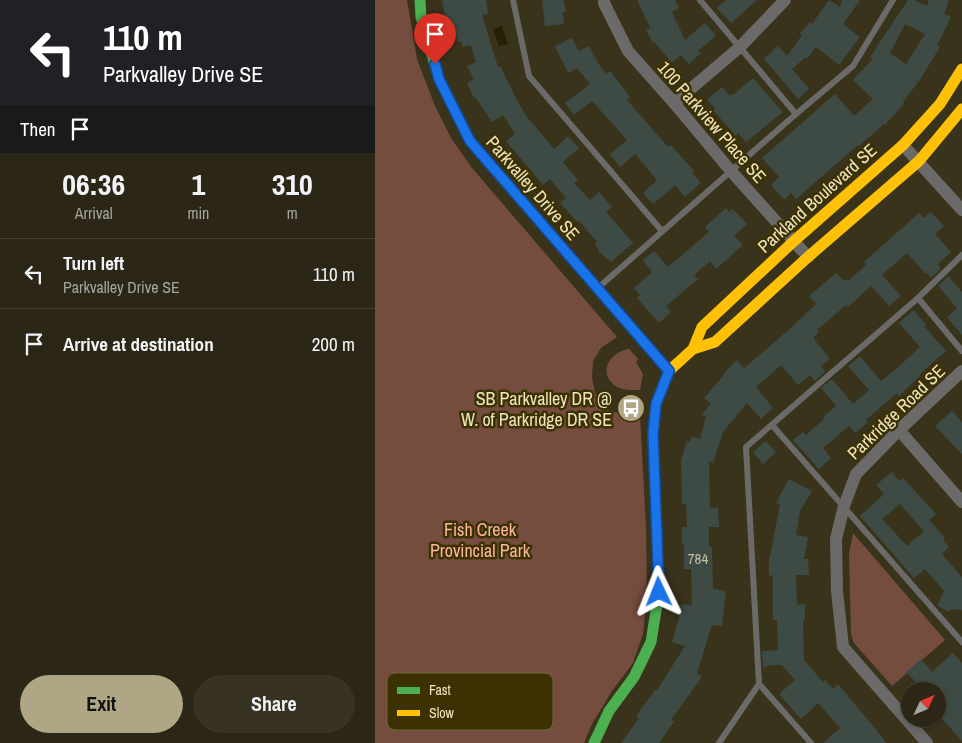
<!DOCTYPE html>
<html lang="en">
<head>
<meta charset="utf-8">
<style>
	body { margin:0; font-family:"Archivo Narrow",sans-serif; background:#373222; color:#f1f3f6; height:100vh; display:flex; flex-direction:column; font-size:19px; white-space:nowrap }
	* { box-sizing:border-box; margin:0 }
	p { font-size:16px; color:#a6a5a0 }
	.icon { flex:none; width:28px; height:28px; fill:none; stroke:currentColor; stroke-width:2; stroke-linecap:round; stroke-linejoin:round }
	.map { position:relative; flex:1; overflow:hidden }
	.panel { display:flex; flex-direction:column; background:#2b2615; width:375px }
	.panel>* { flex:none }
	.guide { background:#202124; color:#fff; overflow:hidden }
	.needle { width:32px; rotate:46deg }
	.buttons { position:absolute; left:526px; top:682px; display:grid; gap:10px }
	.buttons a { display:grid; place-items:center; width:45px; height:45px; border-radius:50%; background:#2b2615; box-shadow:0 2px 8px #0003,0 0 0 1px #474334; font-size:25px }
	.pin { position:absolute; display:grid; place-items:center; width:42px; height:42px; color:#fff; margin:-51px -21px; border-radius:50% 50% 50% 0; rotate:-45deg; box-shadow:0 0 5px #0007 }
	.pin .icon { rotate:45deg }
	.me { position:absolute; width:55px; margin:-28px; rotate:358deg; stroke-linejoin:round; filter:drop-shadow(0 0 4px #0008) }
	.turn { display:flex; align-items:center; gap:18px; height:105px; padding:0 20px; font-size:22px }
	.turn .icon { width:65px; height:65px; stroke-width:2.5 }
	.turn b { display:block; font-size:35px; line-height:42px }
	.then { display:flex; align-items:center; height:48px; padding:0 20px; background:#0003; gap:10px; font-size:19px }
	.eta { display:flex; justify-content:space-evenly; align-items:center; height:85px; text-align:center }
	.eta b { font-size:30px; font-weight:700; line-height:35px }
	.action { display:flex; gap:10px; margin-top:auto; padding:10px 20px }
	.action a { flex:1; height:58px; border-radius:30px; background:#afa685; color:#111; font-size:20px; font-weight:700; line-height:58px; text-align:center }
	.action a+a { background:#373222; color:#f1f3f6 }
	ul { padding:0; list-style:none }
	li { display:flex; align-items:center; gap:15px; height:70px; padding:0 20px; border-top:1px solid #474334 }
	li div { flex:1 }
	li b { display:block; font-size:19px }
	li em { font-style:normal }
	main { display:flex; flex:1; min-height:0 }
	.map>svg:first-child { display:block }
	.green { fill:#754d3f }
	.water { fill:#272003 }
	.building { fill:#3e4b44; fill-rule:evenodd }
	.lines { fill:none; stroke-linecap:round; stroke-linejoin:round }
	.lane { stroke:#6b6a68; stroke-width:6 }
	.street { stroke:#6b6a68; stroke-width:12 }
	.fast { stroke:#4caf50; stroke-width:11 }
	.slow { stroke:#ffc107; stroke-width:11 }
	.route-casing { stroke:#114b97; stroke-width:12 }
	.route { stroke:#1a73e8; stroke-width:9 }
	.labels { text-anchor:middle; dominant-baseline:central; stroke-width:5; stroke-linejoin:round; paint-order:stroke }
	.number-label { font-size:15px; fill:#c2bea0 }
	.street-label { font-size:18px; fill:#eee4be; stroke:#3b3103 }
	.poi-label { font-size:18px; fill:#eee4be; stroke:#3b3103; text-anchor:end }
	.park-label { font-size:18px; fill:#fcb5a1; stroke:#3b3103 }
	.key { fill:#3b3103; stroke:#71673b; stroke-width:1 }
	.key-label { font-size:14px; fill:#eee4be }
</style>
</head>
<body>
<main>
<section class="panel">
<div class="guide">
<div class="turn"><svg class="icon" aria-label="left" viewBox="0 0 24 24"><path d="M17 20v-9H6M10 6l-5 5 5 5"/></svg><div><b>110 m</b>Parkvalley Drive SE</div></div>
<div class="then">Then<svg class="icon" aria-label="arrive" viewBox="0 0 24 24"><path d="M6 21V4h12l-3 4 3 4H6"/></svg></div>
</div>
<div class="eta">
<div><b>06:36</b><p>Arrival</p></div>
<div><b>1</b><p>min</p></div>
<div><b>310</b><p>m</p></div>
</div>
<ul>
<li><svg class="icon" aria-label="left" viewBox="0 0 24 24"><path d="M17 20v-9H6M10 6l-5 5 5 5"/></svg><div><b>Turn left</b><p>Parkvalley Drive SE</p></div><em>110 m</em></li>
<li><svg class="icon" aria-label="arrive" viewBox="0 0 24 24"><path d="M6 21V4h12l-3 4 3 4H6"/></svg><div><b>Arrive at destination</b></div><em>200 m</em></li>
</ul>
<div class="action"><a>Exit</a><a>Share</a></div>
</section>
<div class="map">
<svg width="587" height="743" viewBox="0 0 587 743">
	<rect width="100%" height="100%" fill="#39331c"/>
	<g class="green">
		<path d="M0 0H32L42 59 60 106 76 138 97 168 242 337 226 348 218 361 217 377 220 393 234 411 251 415H265L271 527 272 594 268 634 258 663 237 691 217 724 209 743H0Z"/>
		<path d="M254 349 263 359 261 362 268 374 265 390C255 390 245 391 238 384 223 370 237 351 254 349Z"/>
		<path d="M478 533 570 640 517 686 479 643 476 634 474 554Z"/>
	</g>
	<path class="water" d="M127 26 133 44 124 46 118 29Z"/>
	<g class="building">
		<path d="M67 0H111L113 14 107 15 123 67 125 66 144 104 152 117 179 149 193 136 204 148 188 162 203 180 199 183 215 200 224 192 237 207 231 212 258 243 236 262 223 251 224 250 220 244 222 242 204 221 202 222 185 203 191 198 175 179 168 185 131 141 140 134 128 115 117 122 100 97 99 98 92 83 99 80 92 66 101 62 96 45 88 47 86 41 83 42 76 20 71 21Z"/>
		<path d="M167 0H189L191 12H188L189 24 170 26Z"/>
		<path d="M262 0H300L304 8 297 12 310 40 330 23 341 36 323 51 326 53 314 64 306 55 297 63 279 42 278 43 271 30 275 28Z"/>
		<path d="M351 0H382L356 23 342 8Z"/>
		<path d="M454 0 465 7 467 0H485L468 24 485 37 464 65 441 47 433 58 431 57 417 69 434 89 423 99 389 59 403 46 412 56 427 35 425 33 435 22 437 24Z"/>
		<path d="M533 0H539L552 6 554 0H574L569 14 576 17 562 46 565 47 544 81 528 102 529 104 510 125 509 124 484 146 483 145 421 199 416 193 409 200 396 185 404 177 387 158 460 94 479 116 498 99 478 80 498 59 495 57ZM530 24 550 34 531 64 515 53Z"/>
		<path d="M197 38 204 51 214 46 223 63 231 74 235 71 255 97 252 100 293 147 296 145 319 171 317 173 326 183 310 197 300 185 278 204 268 193 282 180 260 154 245 167 235 154 252 140 217 101 199 115 190 103 215 84 202 68 193 73 180 46Z"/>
		<path d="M378 78 408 112 371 142 363 133 361 136 338 110 340 108 332 100 347 87 355 96 357 94 358 95Z"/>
		<path d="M351 208 354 212 358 209 372 224 359 236 368 245 341 269 335 261 319 275 323 279 291 306 296 312 284 323 262 298 265 295 259 288 277 272 268 260 279 251 293 267 334 232 330 227Z"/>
		<path d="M556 212 569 226 560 234 576 252 563 264 566 268 556 278 552 273 551 274 532 253 507 275 526 296 514 306 496 286 473 307 471 305 442 330 444 332 438 338 455 359 446 366 450 372 440 381 435 375 423 385 406 365 381 387 398 408 386 419 372 403 348 432 338 463 334 461 335 508H343L344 527H334V547H337L338 589 351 591 347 626 337 625 322 673 327 677 296 720 299 722 284 743H246L264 718 261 716 280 690H282L310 646 297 642 304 618 306 604 317 605 316 569H309V544H307V527H312L311 504H307L306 460 312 441 315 442 317 436 325 439 331 417 327 414 336 404 329 398 349 375 348 374 362 360 369 368 417 327 441 304 434 296 461 273 469 281 471 279 473 281 491 265 489 262 544 213 548 218Z"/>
		<path d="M573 276 587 292V335L572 317 582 308 563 286Z"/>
		<path d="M539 310 551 325 549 326 571 351 544 375 545 376 524 396 522 393 491 420 493 422 480 433 474 426 448 448 456 458 444 469 418 440 428 432 431 435 449 419 448 417 461 406 446 388 457 379 478 404 494 390 473 366 485 356 506 381 520 370 545 347 524 323Z"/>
		<path d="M577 411 587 422V454L560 426Z"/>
		<path d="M391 441 401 452 388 464 378 452Z"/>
		<path d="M517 472 524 481 528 478 561 514 554 520 570 538 568 540 574 547 567 554 587 577V610L576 609 575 612 562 606 569 591 550 569 539 578 485 516 509 494 501 485ZM525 504 549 531 532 546 507 519Z"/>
		<path d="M414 479 437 491 425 511 421 535 433 537 429 559H433L434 575H421L422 605 430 604V620H428L429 660 448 682 450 680 458 689 463 684 512 743H448L465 728 443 703 426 719 404 694 420 680 407 665H396L388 668 387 651 403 650 402 620H398V575L394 576V557H395L405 504 401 503Z"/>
		<path d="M578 653 587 663V741L562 713V691H544L539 686 540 681 531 672 546 659 557 672Z"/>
	</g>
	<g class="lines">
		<g class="lane">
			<path d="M138 0 154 76 287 231"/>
			<path d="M325 0 421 114"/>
			<path d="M224 287 421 114 478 66 518 0"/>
			<path d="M543 298 587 351"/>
			<path d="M397 425 587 642"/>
			<path d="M344 743 384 684"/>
			<path d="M436 743 384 684 371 447 543 298 587 255"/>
		</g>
		<g class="street">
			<path d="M229 0V3L253 51 299 103 355 170 433 257"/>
			<path d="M299 103 365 47 410 0"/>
			<path d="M528 145 587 210"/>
			<path d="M524 430 587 502"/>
			<path d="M552 743 468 647 462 591 461 539 469 506 481 474 524 430 587 371"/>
		</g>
		<g class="fast">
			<path d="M45 0 46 17 64 79 95 141 294 371"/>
			<path d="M219 743 234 711 259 677 276 642 284 592 278 434 281 404 294 371 296 369"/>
		</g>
		<g class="slow">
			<path d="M318 349 340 342 433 257 544 161 587 109"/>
			<path d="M296 369 318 349 327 327 419 241 528 145 565 104 587 69"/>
		</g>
	</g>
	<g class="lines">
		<g class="route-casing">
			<path id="route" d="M60 64 64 79 95 141 294 371 281 404 278 434 284 592"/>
		</g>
		<use href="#route" class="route"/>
	</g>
	<defs>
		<g id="bus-disc" transform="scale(1.4375)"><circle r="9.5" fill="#afa685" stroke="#3b3103"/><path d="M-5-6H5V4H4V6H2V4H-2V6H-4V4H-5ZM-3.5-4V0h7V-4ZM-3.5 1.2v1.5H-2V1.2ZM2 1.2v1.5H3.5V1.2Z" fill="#fff"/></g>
	</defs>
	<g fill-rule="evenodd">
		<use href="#bus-disc" x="256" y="408"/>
	</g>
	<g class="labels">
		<g class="number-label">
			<text x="323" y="558">784</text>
		</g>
		<g class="street-label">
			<text transform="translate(337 122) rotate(49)">100 Parkview Place SE</text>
			<text transform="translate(158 188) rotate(49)">Parkvalley Drive SE</text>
			<text transform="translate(442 198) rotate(-42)">Parkland Boulevard SE</text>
			<text transform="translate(521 412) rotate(-44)">Parkridge Road SE</text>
		</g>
		<g class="poi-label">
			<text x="237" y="398">SB Parkvalley DR @<tspan x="237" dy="21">W. of Parkridge DR SE</tspan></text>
		</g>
		<g class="park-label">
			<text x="105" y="529">Fish Creek<tspan x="105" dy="21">Provincial Park</tspan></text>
		</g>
	</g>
	<rect x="12" y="673" width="166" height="57" rx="8" class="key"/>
	<rect x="22" y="687" width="23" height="7" fill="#4caf50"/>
	<rect x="22" y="710" width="23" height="6" fill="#ffc107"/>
	<g class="key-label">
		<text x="54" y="695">Fast</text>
		<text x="54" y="718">Slow</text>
	</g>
</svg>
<div class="buttons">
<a><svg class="needle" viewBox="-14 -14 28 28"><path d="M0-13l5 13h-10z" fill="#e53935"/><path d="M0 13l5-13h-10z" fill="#a6a5a0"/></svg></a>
</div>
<div class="pin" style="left:60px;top:64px;background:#d93025"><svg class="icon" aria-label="arrive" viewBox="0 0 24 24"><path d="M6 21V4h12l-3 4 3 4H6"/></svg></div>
<svg class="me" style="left:284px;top:592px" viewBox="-20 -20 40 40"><path d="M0-17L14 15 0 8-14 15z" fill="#1a73e8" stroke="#fff" stroke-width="4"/></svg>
</div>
</main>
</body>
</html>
